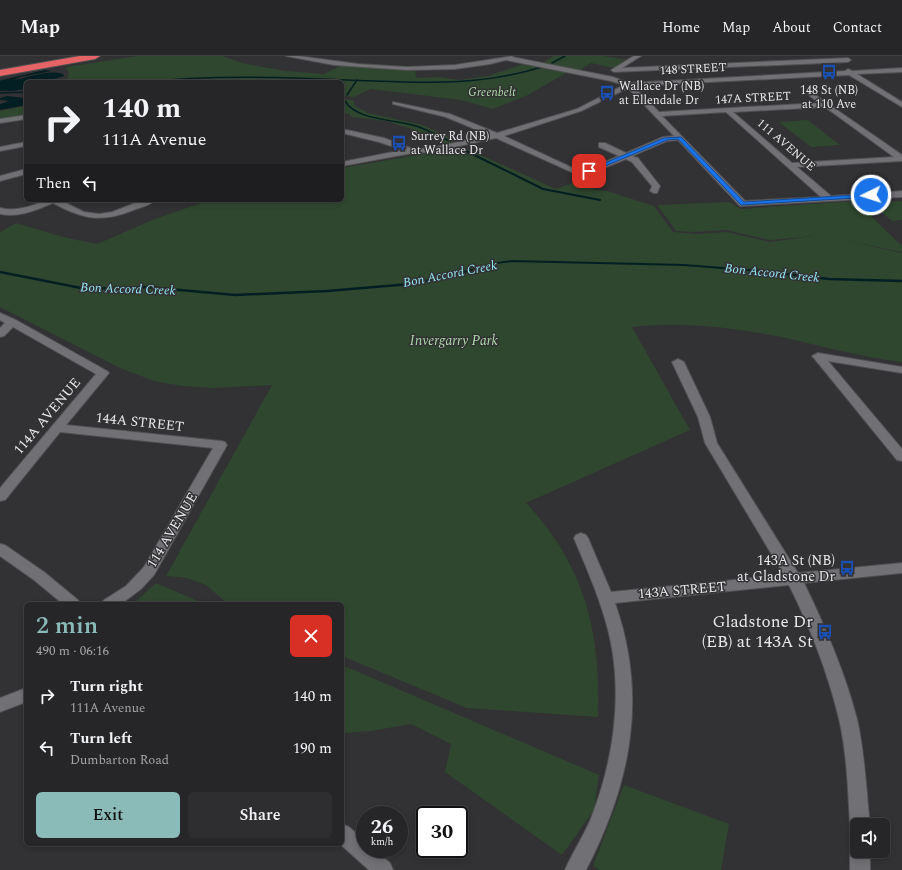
<!DOCTYPE html>
<html lang="en">
<head>
<meta charset="utf-8">
<style>
	body { margin:0; font-family:Spectral,serif; background:#2e2d2f; color:#f1f3f6; height:100vh; display:flex; flex-direction:column; font-size:15px; white-space:nowrap }
	* { box-sizing:border-box; margin:0 }
	p { font-size:13px; color:#a4a5a7 }
	.icon { flex:none; width:22px; height:22px; fill:none; stroke:currentColor; stroke-width:2; stroke-linecap:round; stroke-linejoin:round }
	.map { position:relative; flex:1; overflow:hidden }
	.drawer { position:absolute; left:24px; top:546px; width:320px; height:244px; display:flex; flex-direction:column; background:#262527; border-radius:6px; box-shadow:0 2px 6px #0003,0 0 0 1px #424244 }
	.drawer>* { flex:none }
	.hud { position:absolute; left:24px; top:24px; width:320px; height:122px; border-radius:6px; box-shadow:0 2px 6px #0003,0 0 0 1px #424244; background:#262527; color:#f1f3f6; overflow:hidden }
	.tools { position:absolute; left:850px; top:762px; display:grid; gap:8px }
	.tools a { display:grid; place-items:center; width:40px; height:40px; border-radius:6px; background:#262527; box-shadow:0 2px 6px #0003,0 0 0 1px #424244; font-size:20px }
	.speed { position:absolute; left:356px; top:750px; display:flex; gap:8px; font-size:20px; font-weight:700; text-align:center }
	.speed>* { display:grid; place-content:center; width:52px; height:52px; border-radius:50%; background:#262527; box-shadow:0 2px 6px #0003,0 0 0 1px #424244; line-height:1 }
	.speed small { font-size:10px; font-weight:400 }
	.speed .limit { border:2px solid #111; border-radius:6px; background:#fff; color:#111 }
	.pin { position:absolute; display:grid; place-items:center; width:34px; height:34px; color:#fff; margin:-17px; border-radius:8px; box-shadow:0 2px 6px #0006 }
	.me { position:absolute; width:44px; margin:-22px; rotate:266deg; stroke-linejoin:round; filter:drop-shadow(0 0 3px #0008) }
	.turn { display:flex; align-items:center; gap:14px; height:84px; padding:0 12px; font-size:18px }
	.turn .icon { width:52px; height:52px; stroke-width:2.5 }
	.turn b { display:block; font-size:28px; line-height:34px }
	.then { display:flex; align-items:center; height:38px; padding:0 12px; background:#0003; gap:8px; font-size:15px }
	.round { display:grid; place-items:center; flex:none; width:42px; height:42px; border-radius:6px; background:#2e2d2f }
	.overview { display:flex; align-items:center; justify-content:space-between; height:68px; padding:0 12px }
	h1 { font-size:24px; font-weight:600; line-height:30px; color:#8bbbb9 }
	.button { display:flex; gap:8px; margin-top:auto; padding:8px 12px }
	.button a { flex:1; height:46px; border-radius:6px; background:#8bbbb9; color:#111; font-size:16px; font-weight:600; line-height:46px; text-align:center }
	.button a+a { background:#2e2d2f; color:#f1f3f6 }
	ul { padding:0; list-style:none }
	li { display:flex; align-items:center; gap:12px; height:52px; padding:0 12px }
	li div { flex:1 }
	li b { display:block; font-size:15px }
	li em { font-style:normal }
	header { display:flex; align-items:center; gap:24px; box-sizing:border-box; height:56px; padding:0 20px; background:#262527; border-bottom:1px solid #424244 }
	header strong { font-size:19px }
	nav { display:flex; gap:22px; margin-inline-start:auto; font-size:14px }
	.map>svg:first-child { display:block }
	.green { fill:#2f472e }
	.water { fill:#041f23 }
	.lines { fill:none; stroke-linecap:round; stroke-linejoin:round }
	.stream-far2 { stroke:#041f23; stroke-width:1.5 }
	.stream-far1 { stroke:#041f23; stroke-width:2 }
	.stream { stroke:#041f23; stroke-width:2.5 }
	.minor-casing { stroke:#504f52; stroke-width:2 }
	.highway-casing { stroke:#504f52; stroke-width:2 }
	.minor { fill:#717074; fill-rule:evenodd }
	.highway { fill:#e66465; fill-rule:evenodd }
	.route { fill:#1a73e8; stroke:#114b97 }
	.labels { text-anchor:middle; dominant-baseline:central; stroke-width:3; stroke-linejoin:round; paint-order:stroke }
	.far-street-label { font-size:12px; fill:#e8e7ea; stroke:#323134 }
	.far-poi-label { font-size:12px; fill:#e8e7ea; stroke:#323134; text-anchor:start }
	.far-park-label { font-size:12px; font-style:italic; fill:#acdba8; stroke:#323134 }
	.far-water-label { font-size:13px; font-style:italic; fill:#92e7f5; stroke:#323134 }
	.park-label { font-size:14px; font-style:italic; fill:#acdba8; stroke:#323134 }
	.street-label { font-size:14px; fill:#e8e7ea; stroke:#323134 }
	.poi-label { font-size:14px; fill:#e8e7ea; stroke:#323134; text-anchor:end }
	.near-poi-label { font-size:17px; fill:#e8e7ea; stroke:#323134; text-anchor:end }
</style>
</head>
<body>
<header>
<strong>Map</strong>
<nav><a>Home</a><a>Map</a><a>About</a><a>Contact</a></nav>
</header>
<div class="map">
<svg width="902" height="814" viewBox="0 0 902 814">
	<rect width="100%" height="100%" fill="#323134"/>
	<g class="green">
		<path d="M137 0H222L242 7 285 15 324 18 342 9 415 12 416 22 439 21 459 24 488 20 527 7 568 16 528 39 493 53 461 44 371 33 354 41 342 40V26H66L69 18 66 11Z"/>
		<path d="M553 0H603L629 4 614 12 591 7 578 15 541 8Z"/>
		<path d="M342 43 353 44 355 50 368 57 423 69 461 87 446 89 409 72 385 65 351 61 350 58 342 57Z"/>
		<path d="M26 50V59L0 63V55Z"/>
		<path d="M808 64 840 89 811 91 779 66Z"/>
		<path d="M463 91 556 133 575 126 596 134 607 135 654 150 673 176 696 178 727 176 769 186 814 180 770 184 726 174 692 176 676 175 657 149 729 146 741 153 855 145 902 190V196L838 183 902 197V306C862 301 825 291 786 282 736 272 683 265 632 271L690 374 526 447C585 509 601 577 598 661L467 652 342 600V548H228L206 529 187 522 166 520 272 329 212 332 182 330 154 325 120 312 0 251V176L16 167 67 182 97 188 155 163 210 144H342V112Z"/>
		<path d="M902 145V164L892 165 870 147Z"/>
		<path d="M156 527 205 548H133Z"/>
		<path d="M342 609 599 719 594 754 562 799 445 716 451 688 411 668 371 675 342 677Z"/>
		<path d="M624 729 729 768 721 814H600L593 810Z"/>
	</g>
	<g class="water">
		<path d="M45 14 51 15 21 21 13 24C29 22 46 13 63 18L64 20 51 24 62 26H26V33L11 35H0V25L2 24Z"/>
		<path d="M7 40 26 42V49L0 54V48L9 45 0 44V42Z"/>
	</g>
	<g class="lines">
		<g class="stream-far2">
			<path d="M552 7 565 0"/>
			<path d="M142 26C210 19 278 21 346 24 416 26 474 32 542 11"/>
			<path d="M0 37 26 36"/>
			<path d="M347 39 357 24"/>
			<path d="M345 45C357 65 395 63 416 70 428 74 439 80 450 85"/>
			<path d="M462 93 466 95"/>
		</g>
		<g class="stream-far1">
			<path d="M464 94 543 133 600 144"/>
			<path d="M468 215 497 207 512 205 684 209 760 215"/>
		</g>
		<g class="stream">
			<path d="M751 214 829 223 902 225"/>
			<path d="M0 216 86 233 147 231 235 239 327 235 410 228 448 221 471 214"/>
		</g>
		<g class="minor-casing">
			<g id="minor">
				<path d="M286 0H298L358 8 407 11 455 9 513 0 512 1 613 21 629 27 845 15 848 13 852 15 902 12V16L857 18 902 46V51L849 19 633 30 659 56 819 47 806 37 811 36 902 99V105L797 111 831 140 902 135V141L740 150 678 84 667 85 632 100 638 102 660 130 657 137H654L650 135 652 130 632 106 626 103 592 117 576 118 496 82 432 96 413 97 342 110V106L403 94 379 86 342 77V73L384 82 413 93 432 92 489 79 446 61 393 48V46L450 58 497 77 577 53 624 29 611 25 506 4 490 8 455 13 407 14 334 9ZM628 32 674 80 663 81 626 97 605 87H599V91L619 100 588 113 577 114 504 80 581 55ZM825 51 894 101 792 107 733 56ZM726 56 821 141 745 145 662 60Z"/>
				<path d="M634 0H641L622 12 848 2 851 4 848 6 614 16 611 14Z"/>
				<path d="M26 59V63L0 67V63Z"/>
				<path d="M26 86V90L0 95V91Z"/>
				<path d="M26 113V118L0 125V120Z"/>
				<path d="M47 144H60L84 156 99 158 112 156 143 144H155C151 149 142 151 136 153 102 167 85 164 53 147 36 154 19 162 0 158V152C17 156 31 150 47 144Z"/>
				<path d="M0 257 16 264 107 315 109 317 66 369 221 385 225 386 227 389 154 519 141 533 121 548H101L104 544 126 530 144 511 213 392 60 376 5 444 0 445V432L96 318 13 271 4 280 0 281V272L5 267 0 264Z"/>
				<path d="M818 297 902 311V317L828 305 902 393V405L897 404 814 302 812 300Z"/>
				<path d="M678 303 684 306 710 361 717 387 798 517 902 507V517L804 527C825 570 845 617 857 663 865 698 866 734 870 769H857V777L853 775 850 769C848 734 847 697 839 663 828 617 810 571 789 529L615 547C648 641 631 727 586 814H565C573 795 586 777 593 757 613 704 622 643 611 587 604 551 588 516 574 482L576 479 581 477 586 479 588 482 611 536 784 519 705 387 698 361 672 306Z"/>
				<path d="M0 488 5 489 44 516 78 544 81 548H63L34 524 0 500Z"/>
				<path d="M26 632V646L0 656V642Z"/>
				<path d="M342 768 349 771 365 785V793H374L390 807 393 814H369L340 788H342Z"/>
				<path d="M857 787V795H870V814H850V795L853 788Z"/>
			</g>
		</g>
		<g class="highway-casing">
			<path id="highway" d="M80 0H100L95 3 0 20V14Z"/>
		</g>
		<use href="#minor" class="minor"/>
		<use href="#highway" class="highway"/>
	</g>
	<path class="route" d="M681 81 744 146 871 138 874 139 871 141 741 149 678 83 667 84 591 116 586 115 664 82Z"/>
	<defs>
		<g id="bus-bare" transform="scale(1.2)"><path d="M-5-6H5V4H4V6H2V4H-2V6H-4V4H-5ZM-3.5-4V0h7V-4ZM-3.5 1.2v1.5H-2V1.2ZM2 1.2v1.5H3.5V1.2Z" fill="#1a4fb4" stroke="#323134" stroke-width="2.5" paint-order="stroke"/></g>
	</defs>
	<g fill-rule="evenodd">
		<use href="#bus-bare" x="829" y="16"/>
		<use href="#bus-bare" x="607" y="37"/>
		<use href="#bus-bare" x="399" y="87"/>
		<use href="#bus-bare" x="847" y="512"/>
		<use href="#bus-bare" x="825" y="576"/>
	</g>
	<g class="labels">
		<g class="far-street-label">
			<text transform="translate(693 13) rotate(-3)">148 STREET</text>
			<text transform="translate(753 42) rotate(-3)">147A STREET</text>
			<text transform="translate(786 89) rotate(41)">111 AVENUE</text>
		</g>
		<g class="far-poi-label">
			<text x="619" y="30">Wallace Dr (NB)<tspan x="619" dy="14">at Ellendale Dr</tspan></text>
			<text x="829" y="34" text-anchor="middle">148 St (NB)<tspan x="829" dy="14">at 110 Ave</tspan></text>
			<text x="411" y="80">Surrey Rd (NB)<tspan x="411" dy="14">at Wallace Dr</tspan></text>
		</g>
		<g class="far-park-label">
			<text x="492" y="36">Greenbelt</text>
		</g>
		<g class="far-water-label">
			<text transform="translate(772 217) rotate(6)">Bon Accord Creek</text>
			<text transform="translate(450 218) rotate(-11)">Bon Accord Creek</text>
			<text transform="translate(128 233) rotate(2)">Bon Accord Creek</text>
		</g>
		<g class="park-label">
			<text x="454" y="284">Invergarry Park</text>
		</g>
		<g class="street-label">
			<text transform="translate(47 360) rotate(-50)">114A AVENUE</text>
			<text transform="translate(140 366) rotate(6)">144A STREET</text>
			<text transform="translate(172 474) rotate(-59)">114 AVENUE</text>
			<text transform="translate(682 534) rotate(-5)">143A STREET</text>
		</g>
		<g class="poi-label">
			<text x="835" y="504">143A St (NB)<tspan x="835" dy="16">at Gladstone Dr</tspan></text>
		</g>
		<g class="near-poi-label">
			<text x="813" y="566">Gladstone Dr<tspan x="813" dy="20">(EB) at 143A St</tspan></text>
		</g>
	</g>
</svg>
<div class="tools">
<a><svg class="icon" aria-label="sound" viewBox="0 0 24 24"><path d="M4 9h4l5-4v14l-5-4H4zM17 9q2 3 0 6"/></svg></a>
</div>
<div class="speed"><div>26<small>km/h</small></div><div class="limit">30</div></div>
<div class="pin" style="left:589px;top:115px;background:#d93025"><svg class="icon" aria-label="arrive" viewBox="0 0 24 24"><path d="M6 21V4h12l-3 4 3 4H6"/></svg></div>
<svg class="me" style="left:871px;top:139px" viewBox="-20 -20 40 40"><circle r="17" fill="#1a73e8" stroke="#fff" stroke-width="3"/><path d="M0-11L8 9 0 5-8 9z" fill="#fff"/></svg>
<div class="hud">
<div class="turn"><svg class="icon" aria-label="right" viewBox="0 0 24 24"><path d="M7 20v-9h11M14 6l5 5-5 5"/></svg><div><b>140 m</b>111A Avenue</div></div>
<div class="then">Then<svg class="icon" aria-label="left" viewBox="0 0 24 24"><path d="M17 20v-9H6M10 6l-5 5 5 5"/></svg></div>
</div>
<section class="drawer">
<div class="overview"><div><h1>2 min</h1><p>490 m · 06:16</p></div><a class="round" style="background:#d93025;color:#fff"><svg class="icon" aria-label="close" viewBox="0 0 24 24"><path d="M6 6l12 12M18 6L6 18"/></svg></a></div>
<ul>
<li><svg class="icon" aria-label="right" viewBox="0 0 24 24"><path d="M7 20v-9h11M14 6l5 5-5 5"/></svg><div><b>Turn right</b><p>111A Avenue</p></div><em>140 m</em></li>
<li><svg class="icon" aria-label="left" viewBox="0 0 24 24"><path d="M17 20v-9H6M10 6l-5 5 5 5"/></svg><div><b>Turn left</b><p>Dumbarton Road</p></div><em>190 m</em></li>
</ul>
<div class="button"><a>Exit</a><a>Share</a></div>
</section>
</div>
</body>
</html>
